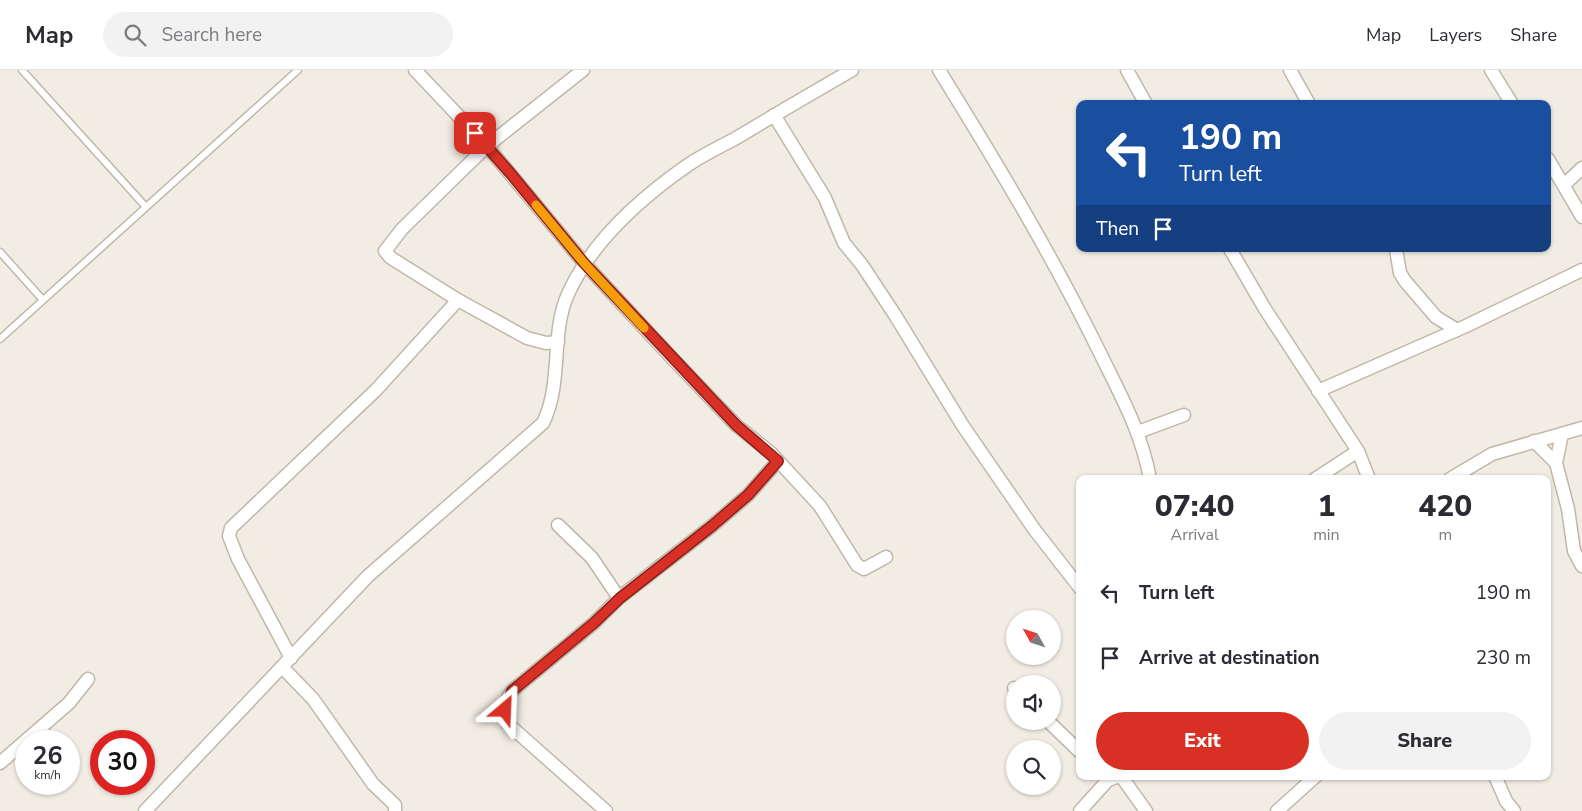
<!DOCTYPE html>
<html lang="en">
<head>
<meta charset="utf-8">
<style>
	body { margin:0; font-family:"Nunito Sans",sans-serif; background:#f2f2f3; color:#2b2b33; height:100vh; display:flex; flex-direction:column; font-size:19px; white-space:nowrap }
	* { box-sizing:border-box; margin:0 }
	p { font-size:16px; color:#7c7c81 }
	.icon { flex:none; width:28px; height:28px; fill:none; stroke:currentColor; stroke-width:2; stroke-linecap:round; stroke-linejoin:round }
	.map { position:relative; flex:1; overflow:hidden }
	.panel { position:absolute; left:1076px; top:405px; width:475px; height:305px; display:flex; flex-direction:column; background:#fff; border-radius:10px; box-shadow:0 1px 4px #0004 }
	.panel>* { flex:none }
	.top-card { position:absolute; left:1076px; top:30px; width:475px; height:152px; border-radius:10px; box-shadow:0 1px 4px #0004; background:#1a4fa0; color:#fff; overflow:hidden }
	.needle { width:32px; rotate:310deg }
	.fabs { position:absolute; left:1006px; top:540px; display:grid; gap:10px }
	.fabs a { display:grid; place-items:center; width:55px; height:55px; border-radius:50%; background:#fff; box-shadow:0 1px 4px #0004; font-size:25px }
	.speed { position:absolute; left:15px; top:660px; display:flex; gap:10px; font-size:25px; font-weight:700; text-align:center }
	.speed>* { display:grid; place-content:center; width:65px; height:65px; border-radius:50%; background:#fff; box-shadow:0 1px 4px #0004; line-height:1 }
	.speed small { font-size:12px; font-weight:400 }
	.speed .limit { border:8px solid #d22; background:#fff; color:#111 }
	.pin { position:absolute; display:grid; place-items:center; width:42px; height:42px; color:#fff; margin:-21px; border-radius:10px; box-shadow:0 2px 8px #0006 }
	.me { position:absolute; width:55px; margin:-28px; rotate:26deg; stroke-linejoin:round; filter:drop-shadow(0 0 4px #0008) }
	.turn { display:flex; align-items:center; gap:18px; height:105px; padding:0 20px; font-size:22px }
	.turn .icon { width:65px; height:65px; stroke-width:2.5 }
	.turn b { display:block; font-size:35px; line-height:42px }
	.then { display:flex; align-items:center; height:48px; padding:0 20px; background:#0003; gap:10px; font-size:19px }
	.eta { display:flex; justify-content:space-evenly; align-items:center; height:85px; text-align:center }
	.eta b { font-size:30px; font-weight:800; line-height:35px }
	.cta { display:flex; gap:10px; margin-top:auto; padding:10px 20px }
	.cta a { flex:1; height:58px; border-radius:30px; background:#d93025; color:#fff; font-size:20px; font-weight:800; line-height:58px; text-align:center }
	.cta a+a { background:#f2f2f3; color:#2b2b33 }
	ul { padding:0; list-style:none }
	li { display:flex; align-items:center; gap:15px; height:65px; padding:0 20px }
	li div { flex:1 }
	li b { display:block; font-size:19px }
	li em { font-style:normal }
	header { display:flex; align-items:center; gap:30px; box-sizing:border-box; height:70px; padding:0 25px; background:#fff; border-bottom:1px solid #e1e1e2 }
	header strong { font-size:24px }
	nav { display:flex; gap:28px; margin-inline-start:auto; font-size:18px }
	.search { width:350px; height:45px; background:#f2f2f3; display:flex; align-items:center; gap:12px; box-sizing:border-box; padding:0 18px; border-radius:28px; color:#7c7c81; font-size:19px }
	.map>svg:first-child { display:block }
	.lines { fill:none; stroke-linecap:round; stroke-linejoin:round }
	.lane-casing { stroke:#c1b7a9; stroke-width:9 }
	.street-casing { stroke:#c1b7a9; stroke-width:15 }
	.lane { stroke:#fff; stroke-width:6 }
	.street { stroke:#fff; stroke-width:12 }
	.route-casing { stroke:#8d1f18; stroke-width:12 }
	.route { stroke:#d93025; stroke-width:9 }
	.slow { stroke:#f59e0b; stroke-width:9 }
</style>
</head>
<body>
<header>
<strong>Map</strong>
<div class="search"><svg class="icon" aria-label="search" viewBox="0 0 24 24"><circle cx="10" cy="10" r="6"/><path d="M15 15l6 6"/></svg>Search here</div>
<nav><a>Map</a><a>Layers</a><a>Share</a></nav>
</header>
<div class="map">
<svg width="1582" height="741" viewBox="0 0 1582 741">
	<rect width="100%" height="100%" fill="#f2ede4"/>
	<g class="lines">
		<g class="lane-casing">
			<g id="lane">
				<path d="M22 0 146 137"/>
				<path d="M0 182 43 230"/>
				<path d="M0 269 298 0"/>
			</g>
		</g>
		<g class="street-casing">
			<g id="street">
				<path d="M415 0 487 76 584 193 671 287 736 355 771 383 820 436 857 495 864 499 886 487"/>
				<path d="M939 0C996 92 1052 185 1100 283 1120 324 1142 363 1150 409"/>
				<path d="M1127 0 1146 34"/>
				<path d="M1290 0 1309 34"/>
				<path d="M1491 0 1512 34"/>
				<path d="M774 45 825 128 844 173 862 195 895 245 963 356 1034 459 1080 518"/>
				<path d="M1548 89 1582 147"/>
				<path d="M1564 115 1582 98"/>
				<path d="M1230 179 1265 239 1358 381 1369 409"/>
				<path d="M1396 179 1400 203 1405 211 1436 247 1457 260"/>
				<path d="M558 272 546 273 527 268 458 230 391 188 385 181 402 159 487 76 583 0"/>
				<path d="M1318 321 1466 256 1582 200"/>
				<path d="M1138 362 1184 345"/>
				<path d="M1562 364 1556 393 1568 439 1574 481 1582 496"/>
				<path d="M1534 371 1556 393"/>
				<path d="M1315 409 1358 381"/>
				<path d="M1450 409 1492 384 1582 358"/>
				<path d="M558 455 592 488 619 528"/>
				<path d="M291 588 238 489 229 466 231 458 376 320 458 230"/>
				<path d="M282 597 313 629 373 714 395 735V741"/>
				<path d="M1014 618 1015 619"/>
				<path d="M1048 651 1080 682"/>
				<path d="M0 693 69 633 88 609"/>
				<path d="M1121 706 1146 741"/>
				<path d="M1495 706 1506 731 1514 741"/>
				<path d="M145 741 368 506 543 353C563 313 550 264 568 224 592 171 642 127 688 95 704 84 722 76 738 67 776 44 814 22 852 0"/>
				<path d="M606 741 508 654C503 642 505 631 512 621L594 553 619 528 712 456 748 425 778 391"/>
				<path d="M1080 741 1108 710 1120 706"/>
				<path d="M1277 741 1316 706"/>
			</g>
		</g>
		<use href="#lane" class="lane"/>
		<use href="#street" class="street"/>
	</g>
	<g class="lines">
		<g class="route-casing">
			<path id="route" d="M475 63 511 104 584 193 736 355 778 391 748 425 712 456 620 528 594 553 512 621 505 640"/>
		</g>
		<use href="#route" class="route"/>
		<path class="slow" d="M536 135 584 193 644 258"/>
	</g>
</svg>
<div class="fabs">
<a><svg class="needle" viewBox="-14 -14 28 28"><path d="M0-13l5 13h-10z" fill="#e53935"/><path d="M0 13l5-13h-10z" fill="#7c7c81"/></svg></a>
<a><svg class="icon" aria-label="sound" viewBox="0 0 24 24"><path d="M4 9h4l5-4v14l-5-4H4zM17 9q2 3 0 6"/></svg></a>
<a><svg class="icon" aria-label="search" viewBox="0 0 24 24"><circle cx="10" cy="10" r="6"/><path d="M15 15l6 6"/></svg></a>
</div>
<div class="speed"><div>26<small>km/h</small></div><div class="limit">30</div></div>
<div class="pin" style="left:475px;top:63px;background:#d93025"><svg class="icon" aria-label="arrive" viewBox="0 0 24 24"><path d="M6 21V4h12l-3 4 3 4H6"/></svg></div>
<svg class="me" style="left:505px;top:640px" viewBox="-20 -20 40 40"><path d="M0-17L14 15 0 8-14 15z" fill="#d93025" stroke="#fff" stroke-width="4"/></svg>
<div class="top-card">
<div class="turn"><svg class="icon" aria-label="left" viewBox="0 0 24 24"><path d="M17 20v-9H6M10 6l-5 5 5 5"/></svg><div><b>190 m</b>Turn left</div></div>
<div class="then">Then<svg class="icon" aria-label="arrive" viewBox="0 0 24 24"><path d="M6 21V4h12l-3 4 3 4H6"/></svg></div>
</div>
<section class="panel">
<div class="eta">
<div><b>07:40</b><p>Arrival</p></div>
<div><b>1</b><p>min</p></div>
<div><b>420</b><p>m</p></div>
</div>
<ul>
<li><svg class="icon" aria-label="left" viewBox="0 0 24 24"><path d="M17 20v-9H6M10 6l-5 5 5 5"/></svg><div><b>Turn left</b></div><em>190 m</em></li>
<li><svg class="icon" aria-label="arrive" viewBox="0 0 24 24"><path d="M6 21V4h12l-3 4 3 4H6"/></svg><div><b>Arrive at destination</b></div><em>230 m</em></li>
</ul>
<div class="cta"><a>Exit</a><a>Share</a></div>
</section>
</div>
</body>
</html>
